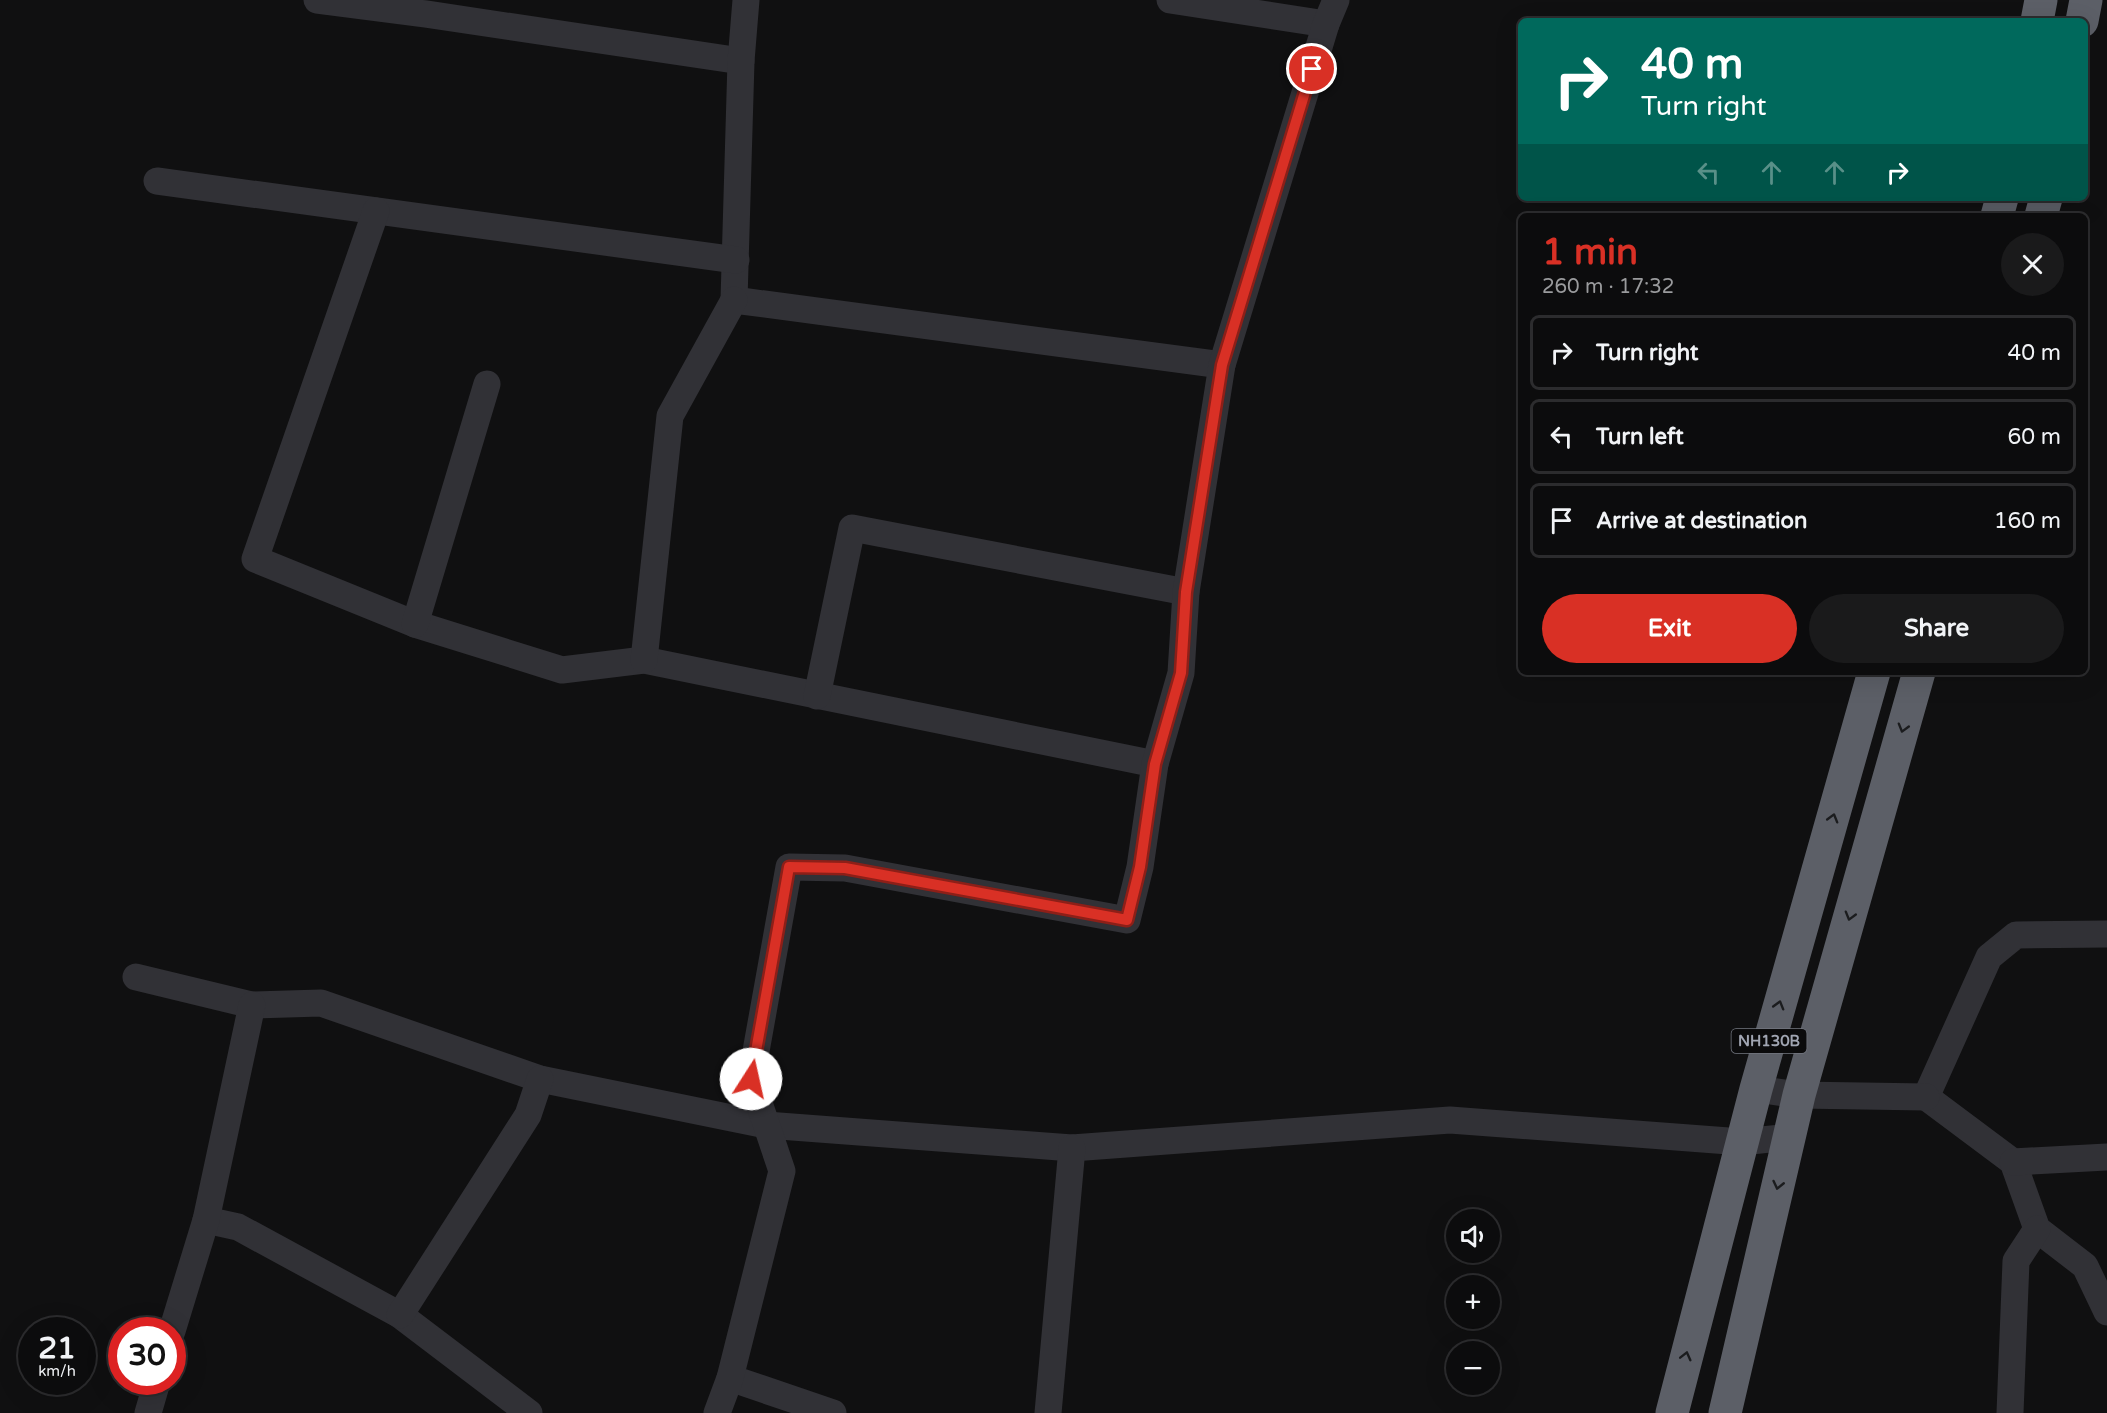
<!DOCTYPE html>
<html lang="en">
<head>
<meta charset="utf-8">
<style>
	body { margin:0; font-family:"Varela Round",sans-serif; background:#1a1a1b; color:#f1f3f6; height:100vh; display:flex; flex-direction:column; font-size:22px; white-space:nowrap }
	* { box-sizing:border-box; margin:0 }
	p { font-size:20px; color:#9a9b9d }
	.icon { flex:none; width:33px; height:33px; fill:none; stroke:currentColor; stroke-width:2; stroke-linecap:round; stroke-linejoin:round }
	.map { position:relative; flex:1; overflow:hidden }
	.drawer { position:absolute; left:1518px; top:213px; width:570px; height:462px; display:flex; flex-direction:column; background:#0c0c0d; border-radius:9px; box-shadow:0 6px 24px #0002,0 0 0 2px #2c2c2e }
	.drawer>* { flex:none }
	.top-card { position:absolute; left:1518px; top:18px; width:570px; height:183px; border-radius:9px; box-shadow:0 6px 24px #0002,0 0 0 2px #2c2c2e; background:#00695c; color:#fff; overflow:hidden }
	.fabs { position:absolute; left:1446px; top:1209px; display:grid; gap:12px }
	.fabs a { display:grid; place-items:center; width:54px; height:54px; border-radius:50%; background:#0c0c0d; box-shadow:0 6px 24px #0002,0 0 0 2px #2c2c2e; font-size:30px }
	.speed { position:absolute; left:18px; top:1317px; display:flex; gap:12px; font-size:30px; font-weight:700; text-align:center }
	.speed>* { display:grid; place-content:center; width:78px; height:78px; border-radius:50%; background:#0c0c0d; box-shadow:0 6px 24px #0002,0 0 0 2px #2c2c2e; line-height:1 }
	.speed small { font-size:15px; font-weight:400 }
	.speed .limit { border:9px solid #d22; background:#fff; color:#111 }
	.pin { position:absolute; display:grid; place-items:center; width:51px; height:51px; color:#fff; margin:-26px; border:3px solid #fff; border-radius:50%; box-shadow:0 2px 6px #0007 }
	.me { position:absolute; width:66px; margin:-33px; rotate:10deg; stroke-linejoin:round; filter:drop-shadow(0 0 4px #0008) }
	.turn { display:flex; align-items:center; gap:21px; height:126px; padding:0 24px; font-size:27px }
	.turn .icon { width:78px; height:78px; stroke-width:2.5 }
	.turn b { display:block; font-size:42px; line-height:51px }
	.lanes { display:flex; align-items:center; height:57px; padding:0 24px; background:#0003; justify-content:center; gap:30px; direction:ltr }
	.lanes .off { opacity:.35 }
	.round { display:grid; place-items:center; flex:none; width:63px; height:63px; border-radius:32px; background:#1a1a1b }
	.overview { display:flex; align-items:center; justify-content:space-between; height:102px; padding:0 24px }
	h1 { font-size:36px; font-weight:700; line-height:45px; color:#d93025 }
	.button { display:flex; gap:12px; margin-top:auto; padding:12px 24px }
	.button a { flex:1; height:69px; border-radius:36px; background:#d93025; color:#fff; font-size:24px; font-weight:700; line-height:69px; text-align:center }
	.button a+a { background:#1a1a1b; color:#f1f3f6 }
	ul { padding:0; list-style:none }
	li { display:flex; align-items:center; gap:18px; height:75px; margin:0 12px 9px; padding:0 12px; border:3px solid #2c2c2e; border-radius:9px }
	li div { flex:1 }
	li b { display:block; font-size:22px }
	li em { font-style:normal }
	.map>svg:first-child { display:block }
	.lines { fill:none; stroke-linecap:round; stroke-linejoin:round }
	.street { stroke:#313136; stroke-width:27 }
	.highway { stroke:#5c5f67; stroke-width:33 }
	.oneway { stroke:#1b1c1e }
	.route-casing { stroke:#8d1f18; stroke-width:15 }
	.route { stroke:#d93025; stroke-width:10 }
	.labels { text-anchor:middle; dominant-baseline:central; stroke-width:6; stroke-linejoin:round; paint-order:stroke }
	.shield { fill:#0b0b0c; stroke:#737780; stroke-width:1.5 }
	.shield-label { font-size:15px; font-weight:bold; fill:#a0a5b2 }
</style>
</head>
<body>
<div class="map">
<svg width="2107" height="1413" viewBox="0 0 2107 1413">
	<rect width="100%" height="100%" fill="#101011"/>
	<g class="lines">
		<g class="street">
			<path d="M317 0 426 14 741 61"/>
			<path d="M746 0 741 61 734 300 1222 365"/>
			<path d="M1170 0 1326 24"/>
			<path d="M157 181 736 260"/>
			<path d="M376 211 255 559 415 624 562 670 644 660 1155 764"/>
			<path d="M415 624 487 384"/>
			<path d="M644 660 670 416 734 300"/>
			<path d="M817 696 852 528 1186 592"/>
			<path d="M2107 934 2016 935 1989 957 1926 1097 2013 1162 2037 1229 2085 1266 2107 1312"/>
			<path d="M136 977 252 1005 321 1003 540 1079 766 1125 1072 1148 1450 1120 1742 1142 1789 1137"/>
			<path d="M1756 1089 1799 1095 1926 1097"/>
			<path d="M2013 1162 2107 1157"/>
			<path d="M206 1220 238 1227 400 1315 529 1413"/>
			<path d="M400 1315 528 1115 540 1079"/>
			<path d="M172 1331 206 1220 252 1005"/>
			<path d="M730 1378 833 1413"/>
			<path d="M148 1413 157 1382"/>
			<path d="M717 1413 730 1378 782 1171 751 1079 789 867 845 868 1127 920 1140 867 1155 764 1181 673 1186 592 1222 365 1326 24 1336 0"/>
			<path d="M1048 1413 1072 1148"/>
			<path d="M2010 1413 2016 1261 2037 1229"/>
		</g>
		<g class="highway">
			<path d="M2037 21 2041 0"/>
			<path d="M2082 21 2086 0"/>
			<path d="M1997 216 2002 198"/>
			<path d="M2041 216 2046 198"/>
			<path d="M1672 1413 1756 1089 1874 672"/>
			<path d="M1725 1413 1799 1095 1919 672"/>
		</g>
	</g>
	<defs><path id="oneway-chevron" d="M-2-3.5L2.5 0L-2 3.5" fill="none" stroke-width="1.6" stroke-linecap="round" stroke-linejoin="round" transform="scale(1.5)"/></defs>
	<g class="oneway">
		<use href="#oneway-chevron" transform="translate(1903 728) rotate(106)"/>
		<use href="#oneway-chevron" transform="translate(1833 818) rotate(-74)"/>
		<use href="#oneway-chevron" transform="translate(1850 916) rotate(106)"/>
		<use href="#oneway-chevron" transform="translate(1779 1005) rotate(-74)"/>
		<use href="#oneway-chevron" transform="translate(1778 1185) rotate(103)"/>
		<use href="#oneway-chevron" transform="translate(1686 1356) rotate(-76)"/>
	</g>
	<g class="lines">
		<g class="route-casing">
			<path id="route" d="M751 1079 789 867 845 868 1127 920 1140 867 1155 764 1181 673 1186 592 1222 365 1312 69"/>
		</g>
		<use href="#route" class="route"/>
	</g>
	<g class="labels">
		<rect class="shield" x="1731.5" y="1029" width="75" height="24" rx="4.5"/>
		<g class="shield-label">
			<text x="1769" y="1041">NH130B</text>
		</g>
	</g>
</svg>
<div class="fabs">
<a><svg class="icon" aria-label="sound" viewBox="0 0 24 24"><path d="M4 9h4l5-4v14l-5-4H4zM17 9q2 3 0 6"/></svg></a>
<a>+</a>
<a>−</a>
</div>
<div class="speed"><div>21<small>km/h</small></div><div class="limit">30</div></div>
<div class="pin" style="left:1312px;top:69px;background:#d93025"><svg class="icon" aria-label="arrive" viewBox="0 0 24 24"><path d="M6 21V4h12l-3 4 3 4H6"/></svg></div>
<svg class="me" style="left:751px;top:1079px" viewBox="-20 -20 40 40"><circle r="19" fill="#fff"/><path d="M0-13L10 11 0 6-10 11z" fill="#d93025"/></svg>
<div class="top-card">
<div class="turn"><svg class="icon" aria-label="right" viewBox="0 0 24 24"><path d="M7 20v-9h11M14 6l5 5-5 5"/></svg><div><b>40 m</b>Turn right</div></div>
<div class="lanes"><svg class="icon off" aria-label="left" viewBox="0 0 24 24"><path d="M17 20v-9H6M10 6l-5 5 5 5"/></svg><svg class="icon off" aria-label="ahead" viewBox="0 0 24 24"><path d="M12 20V5M6 11l6-6 6 6"/></svg><svg class="icon off" aria-label="ahead" viewBox="0 0 24 24"><path d="M12 20V5M6 11l6-6 6 6"/></svg><svg class="icon" aria-label="right" viewBox="0 0 24 24"><path d="M7 20v-9h11M14 6l5 5-5 5"/></svg></div>
</div>
<section class="drawer">
<div class="overview"><div><h1>1 min</h1><p>260 m · 17:32</p></div><a class="round"><svg class="icon" aria-label="close" viewBox="0 0 24 24"><path d="M6 6l12 12M18 6L6 18"/></svg></a></div>
<ul>
<li><svg class="icon" aria-label="right" viewBox="0 0 24 24"><path d="M7 20v-9h11M14 6l5 5-5 5"/></svg><div><b>Turn right</b></div><em>40 m</em></li>
<li><svg class="icon" aria-label="left" viewBox="0 0 24 24"><path d="M17 20v-9H6M10 6l-5 5 5 5"/></svg><div><b>Turn left</b></div><em>60 m</em></li>
<li><svg class="icon" aria-label="arrive" viewBox="0 0 24 24"><path d="M6 21V4h12l-3 4 3 4H6"/></svg><div><b>Arrive at destination</b></div><em>160 m</em></li>
</ul>
<div class="button"><a>Exit</a><a>Share</a></div>
</section>
</div>
</body>
</html>
